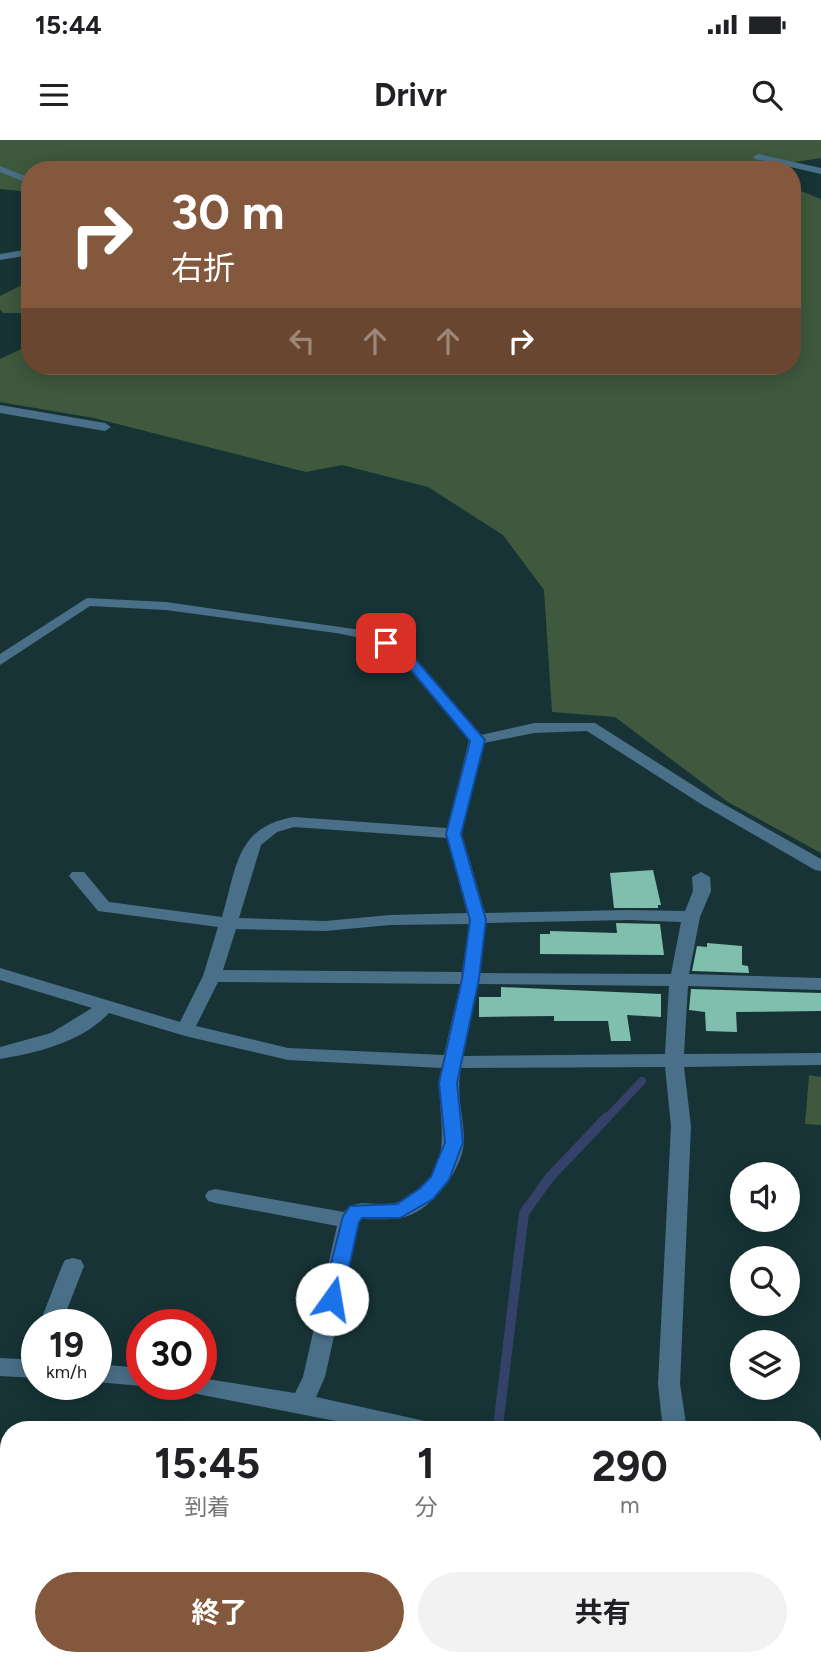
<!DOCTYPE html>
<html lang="ja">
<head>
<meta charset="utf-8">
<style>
	body { margin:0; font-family:Figtree,"Noto Sans JP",sans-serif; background:#f2f2f2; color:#202124; height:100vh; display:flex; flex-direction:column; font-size:26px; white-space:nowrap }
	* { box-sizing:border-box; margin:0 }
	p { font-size:23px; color:#757577 }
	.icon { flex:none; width:38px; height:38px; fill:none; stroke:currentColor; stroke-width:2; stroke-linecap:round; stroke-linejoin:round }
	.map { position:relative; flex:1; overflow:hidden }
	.panel { position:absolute; left:0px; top:1281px; width:822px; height:245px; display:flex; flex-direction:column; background:#fff; border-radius:28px 28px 0 0; box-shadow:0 4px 18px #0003 }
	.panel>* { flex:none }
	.top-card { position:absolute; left:21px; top:21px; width:780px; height:214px; border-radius:28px; box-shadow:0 4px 18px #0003; background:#84583d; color:#fff; overflow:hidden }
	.buttons { position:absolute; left:730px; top:1022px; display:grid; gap:14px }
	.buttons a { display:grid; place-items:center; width:70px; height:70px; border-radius:50%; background:#fff; box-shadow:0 4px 18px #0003; font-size:35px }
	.speed { position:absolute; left:21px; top:1169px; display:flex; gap:14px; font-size:35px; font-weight:700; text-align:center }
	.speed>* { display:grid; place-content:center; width:91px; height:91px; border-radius:50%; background:#fff; box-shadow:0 4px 18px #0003; line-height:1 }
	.speed small { font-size:18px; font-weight:400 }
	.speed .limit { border:10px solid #d22; background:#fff; color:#111 }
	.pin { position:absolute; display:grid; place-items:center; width:60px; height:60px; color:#fff; margin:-30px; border-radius:14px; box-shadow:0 4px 10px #0006 }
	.me { position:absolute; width:77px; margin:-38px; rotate:13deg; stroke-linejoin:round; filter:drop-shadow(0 0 5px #0008) }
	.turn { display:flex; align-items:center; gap:24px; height:147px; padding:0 35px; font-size:32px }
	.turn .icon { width:91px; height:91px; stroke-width:2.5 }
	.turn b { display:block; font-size:49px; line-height:60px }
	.lanes { display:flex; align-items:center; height:66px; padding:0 35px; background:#0003; justify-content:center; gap:35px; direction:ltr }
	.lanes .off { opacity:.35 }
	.eta { display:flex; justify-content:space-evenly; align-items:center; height:119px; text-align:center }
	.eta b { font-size:42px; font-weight:700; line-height:49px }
	.button { display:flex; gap:14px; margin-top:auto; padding:14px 35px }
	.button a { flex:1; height:80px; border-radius:42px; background:#84583d; color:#fff; font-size:28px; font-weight:700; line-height:80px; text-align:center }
	.button a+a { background:#f2f2f2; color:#202124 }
	.status { display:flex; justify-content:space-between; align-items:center; height:49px; padding:0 35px; background:#fff; direction:ltr }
	.status svg { height:19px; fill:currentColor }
	header { display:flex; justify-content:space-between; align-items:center; height:91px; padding:0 35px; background:#fff; font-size:32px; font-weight:700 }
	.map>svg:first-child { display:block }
	.green { fill:#3e593e }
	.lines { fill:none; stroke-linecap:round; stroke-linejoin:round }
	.stream-far1 { stroke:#344168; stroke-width:8 }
	.stream { stroke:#344168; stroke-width:10 }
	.building { fill:#80bfae }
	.minor { fill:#4a7089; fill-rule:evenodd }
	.route { fill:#1a73e8; stroke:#114b97; stroke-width:2 }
</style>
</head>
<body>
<div class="status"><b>15:44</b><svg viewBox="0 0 49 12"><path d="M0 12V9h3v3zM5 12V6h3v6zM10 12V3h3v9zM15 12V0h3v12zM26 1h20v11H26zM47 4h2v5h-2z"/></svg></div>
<header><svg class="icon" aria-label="menu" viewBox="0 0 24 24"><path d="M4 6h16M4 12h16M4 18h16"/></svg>Drivr<svg class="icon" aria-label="search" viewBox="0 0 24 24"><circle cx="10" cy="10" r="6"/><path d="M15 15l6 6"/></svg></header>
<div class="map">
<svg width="821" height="1526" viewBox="0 0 821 1526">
	<rect width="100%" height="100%" fill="#173336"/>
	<g class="green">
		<path d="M0 0H821V18L744 30H30V52L0 49Z"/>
		<path d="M793 48 821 59V713L728 662 615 577 552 572 544 450 503 395 428 347 342 325 306 332 94 278 0 262V219L30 205V226H793Z"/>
		<path d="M30 141V173H3L0 169V156Z"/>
		<path d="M809 935 821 937V985L805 984Z"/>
	</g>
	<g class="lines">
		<path class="stream-far1" d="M606 979 642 941"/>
		<g class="stream">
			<path d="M498 1286 524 1073 550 1037 607 977"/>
			<path d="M477 1526 478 1517"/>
		</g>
	</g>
	<g class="building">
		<path d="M653 730 661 765H658V768H614L610 733Z"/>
		<path d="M616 783 660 784 664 815 540 814V794H550V791L617 793Z"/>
		<path d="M707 803 742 806V825L748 826 749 833 692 831 697 806 707 807Z"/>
		<path d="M501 847 661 854V877L627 875 631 901H611L608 881H554V876L479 877V857H501Z"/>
		<path d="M691 849 821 853V871L736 872 737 892 706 891 705 872 689 870Z"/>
	</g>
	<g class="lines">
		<g class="minor">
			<path d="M758 14 821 28V34L755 19 753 17Z"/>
			<path d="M0 26 30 38V44L0 32Z"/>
			<path d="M30 109V115L0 120V114Z"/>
			<path d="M0 265 105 283 111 287 105 291 0 273Z"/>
			<path d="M87 458 166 462 375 492 406 508 481 595 534 583H595L713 658 821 719V731L815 730 701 664 587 591 534 593 484 603 462 694 485 773 629 770 685 771 693 751 692 737 701 732 710 737 711 751 700 777 689 834 821 838V850L688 846 684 914 821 913V925L684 927 691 986 680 1244 687 1290H663L658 1244 671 986 665 927 461 928C456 952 463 974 464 998 465 1028 430 1074 400 1078 388 1080 375 1079 362 1079L359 1083 325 1237 316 1257 425 1281 433 1283 437 1290H381L177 1250 174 1244H201V1238L295 1253 303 1237 337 1086 215 1063 208 1061 205 1056 208 1051 215 1049 344 1072C358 1056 378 1068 395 1063 401 1062 408 1055 414 1052 461 1021 432 971 442 928L288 920 185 896 109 873C82 902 37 913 0 919V907L51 893 92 868 0 840V828L180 882 203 836 218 787 98 771 69 736 72 732H84L109 762 222 777C237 728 235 687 294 677L447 688 469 600 396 514 366 499 336 493 166 470 90 466 0 525V514ZM294 687 447 698 467 773 390 775 325 781 239 778 261 705 277 692ZM629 780 681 782 671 834 480 833 486 783ZM469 784 462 832 223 830 236 789 325 791 390 785ZM218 842 460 844 444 915 288 908 196 886ZM478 844 669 846 665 914 463 916Z"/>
			<path d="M73 1118 81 1120 84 1126 61 1185H39L62 1126 65 1120Z"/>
			<path d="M0 1218 37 1220V1238L0 1236Z"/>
			<path d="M96 1224 142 1228V1244H147L142 1246 96 1242Z"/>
			<path d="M741 1517H768L772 1526H745Z"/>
		</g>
	</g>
	<path class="route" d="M386 499 406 508 485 600 461 694 486 780 479 839 457 943 463 1002 449 1040 433 1059 400 1078H362L359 1082 342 1159 339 1164 332 1166 325 1164 322 1159 343 1076 350 1066 397 1064 419 1049 431 1037 445 1002 439 943 462 839 470 780 446 694 470 601 397 513 381 506V500Z"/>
</svg>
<div class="buttons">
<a><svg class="icon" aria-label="sound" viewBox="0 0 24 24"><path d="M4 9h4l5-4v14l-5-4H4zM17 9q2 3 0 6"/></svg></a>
<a><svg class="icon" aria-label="search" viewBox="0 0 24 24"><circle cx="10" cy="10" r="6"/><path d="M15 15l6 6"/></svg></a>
<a><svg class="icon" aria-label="layers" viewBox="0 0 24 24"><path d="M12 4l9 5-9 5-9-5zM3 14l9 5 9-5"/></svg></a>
</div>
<div class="speed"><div>19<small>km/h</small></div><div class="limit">30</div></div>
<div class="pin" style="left:386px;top:503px;background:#d93025"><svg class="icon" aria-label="arrive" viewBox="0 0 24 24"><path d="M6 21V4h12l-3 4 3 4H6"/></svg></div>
<svg class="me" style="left:332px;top:1159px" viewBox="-20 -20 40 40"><circle r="19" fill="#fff"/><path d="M0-13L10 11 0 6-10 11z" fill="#1a73e8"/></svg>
<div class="top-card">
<div class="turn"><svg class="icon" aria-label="right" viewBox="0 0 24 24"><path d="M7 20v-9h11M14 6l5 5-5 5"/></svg><div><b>30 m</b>右折</div></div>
<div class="lanes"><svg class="icon off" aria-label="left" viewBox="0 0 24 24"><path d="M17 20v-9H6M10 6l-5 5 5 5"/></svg><svg class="icon off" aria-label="ahead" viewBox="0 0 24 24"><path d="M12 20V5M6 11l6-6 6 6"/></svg><svg class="icon off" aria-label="ahead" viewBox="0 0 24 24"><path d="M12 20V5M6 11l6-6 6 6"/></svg><svg class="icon" aria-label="right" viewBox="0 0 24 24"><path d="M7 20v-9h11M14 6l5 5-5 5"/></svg></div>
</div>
<section class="panel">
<div class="eta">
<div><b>15:45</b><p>到着</p></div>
<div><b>1</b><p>分</p></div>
<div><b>290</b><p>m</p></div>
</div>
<div class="button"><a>終了</a><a>共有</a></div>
</section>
</div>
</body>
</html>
